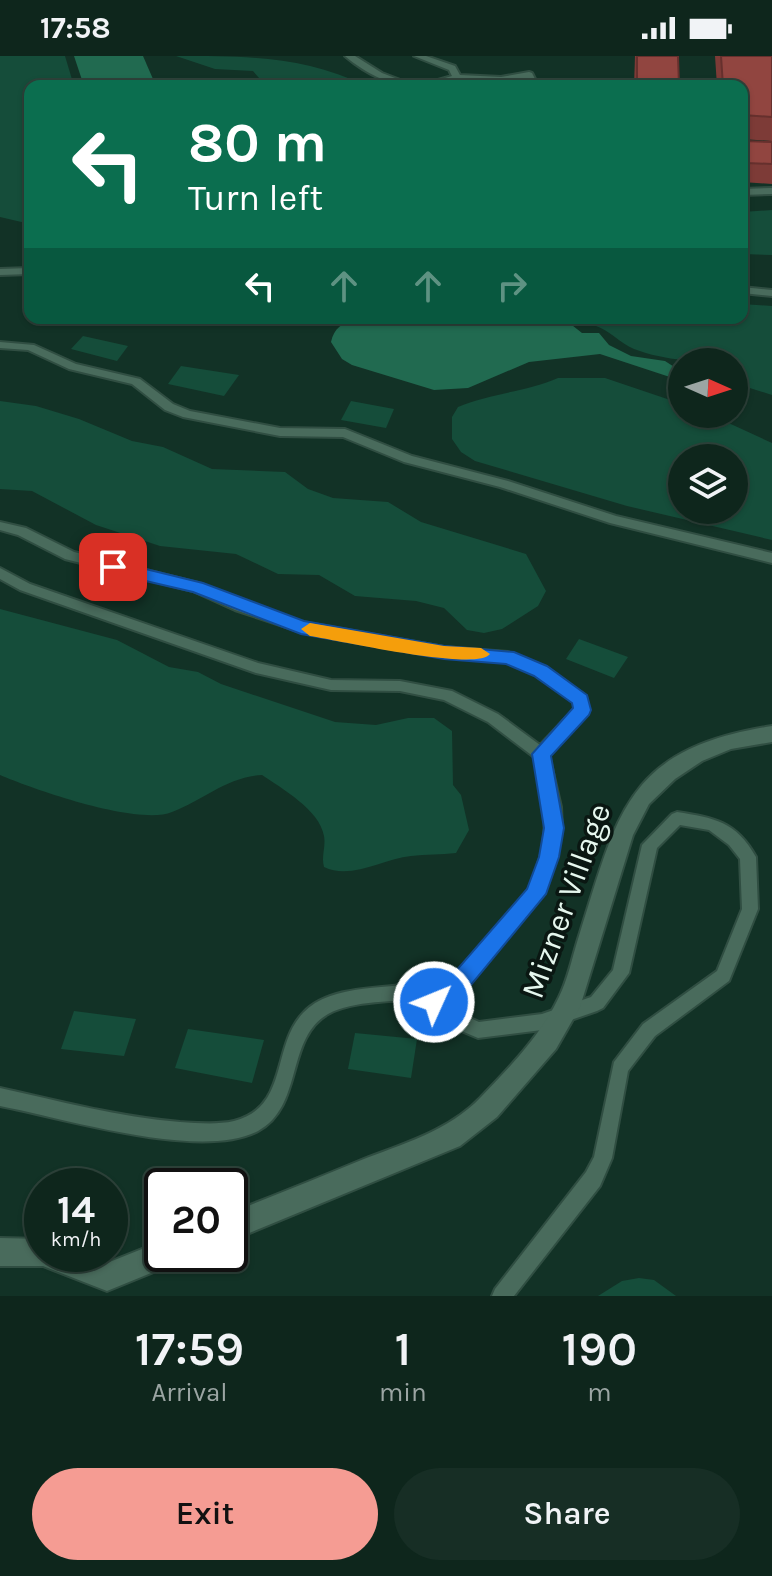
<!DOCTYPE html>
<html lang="en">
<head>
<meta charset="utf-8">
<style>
	body { margin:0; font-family:Karla,sans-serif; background:#172e25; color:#f1f3f6; height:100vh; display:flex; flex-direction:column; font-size:30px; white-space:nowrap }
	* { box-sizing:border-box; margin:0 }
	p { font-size:26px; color:#9ba5a3 }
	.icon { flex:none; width:44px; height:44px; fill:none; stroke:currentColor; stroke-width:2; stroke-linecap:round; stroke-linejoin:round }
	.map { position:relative; height:1240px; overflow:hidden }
	.drawer { display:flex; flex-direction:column; background:#0e261c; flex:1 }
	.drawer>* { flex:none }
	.hud { position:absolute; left:24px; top:24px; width:724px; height:244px; border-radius:16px; box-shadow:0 2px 6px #0004,0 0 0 2px #2e433b; background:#0b6e4f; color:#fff; overflow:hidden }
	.needle { width:52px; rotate:93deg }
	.controls { position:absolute; left:668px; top:292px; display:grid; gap:16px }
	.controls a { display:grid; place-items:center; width:80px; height:80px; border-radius:50%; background:#0e261c; box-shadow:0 2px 6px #0004,0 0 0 2px #2e433b; font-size:40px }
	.speed { position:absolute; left:24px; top:1112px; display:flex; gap:16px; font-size:40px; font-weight:700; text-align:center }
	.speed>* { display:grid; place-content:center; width:104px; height:104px; border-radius:50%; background:#0e261c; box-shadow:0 2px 6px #0004,0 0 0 2px #2e433b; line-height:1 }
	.speed small { font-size:20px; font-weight:400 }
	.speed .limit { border:4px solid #111; border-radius:12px; background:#fff; color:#111 }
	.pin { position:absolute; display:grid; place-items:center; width:68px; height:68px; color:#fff; margin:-34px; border-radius:16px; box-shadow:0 4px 12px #0006 }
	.me { position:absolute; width:88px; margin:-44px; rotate:46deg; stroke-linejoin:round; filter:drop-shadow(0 0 6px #0008) }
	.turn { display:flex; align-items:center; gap:28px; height:168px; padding:0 32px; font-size:36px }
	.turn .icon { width:104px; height:104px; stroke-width:2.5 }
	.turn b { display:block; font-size:56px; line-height:68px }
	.lanes { display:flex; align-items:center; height:76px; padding:0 32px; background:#0003; justify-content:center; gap:40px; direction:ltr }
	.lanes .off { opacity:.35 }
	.eta { display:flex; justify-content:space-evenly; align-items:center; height:136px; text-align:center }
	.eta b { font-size:48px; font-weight:600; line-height:56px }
	.primary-button { display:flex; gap:16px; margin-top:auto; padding:16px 32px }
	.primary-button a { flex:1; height:92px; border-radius:48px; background:#f59c93; color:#111; font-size:32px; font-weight:600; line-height:92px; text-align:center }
	.primary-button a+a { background:#172e25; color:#f1f3f6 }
	.status { display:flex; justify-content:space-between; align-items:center; height:56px; padding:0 40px; background:#0e261c; direction:ltr }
	.status svg { height:22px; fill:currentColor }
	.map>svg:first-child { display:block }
	.green { fill:#154d3a; fill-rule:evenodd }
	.water { fill:#216a50 }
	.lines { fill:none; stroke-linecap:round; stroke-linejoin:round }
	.service-casing { stroke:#304e42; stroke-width:4 }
	.minor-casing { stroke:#304e42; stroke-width:4 }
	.service { fill:#496b5c; fill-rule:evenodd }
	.minor { fill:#496b5c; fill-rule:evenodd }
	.wall { fill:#7d3b37 }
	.building { fill:#914540; stroke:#66302d; stroke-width:2 }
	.route { fill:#1a73e8; stroke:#114b97; stroke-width:2 }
	.slow { fill:#f59e0b }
	.labels { text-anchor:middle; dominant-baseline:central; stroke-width:7; stroke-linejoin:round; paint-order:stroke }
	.near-street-label { font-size:32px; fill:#e5f7ee; stroke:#0a1712 }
</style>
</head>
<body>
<div class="status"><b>17:58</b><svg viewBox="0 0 49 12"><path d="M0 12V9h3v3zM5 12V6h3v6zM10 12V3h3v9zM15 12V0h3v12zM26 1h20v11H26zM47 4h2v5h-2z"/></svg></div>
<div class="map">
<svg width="772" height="1240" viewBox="0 0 772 1240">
	<rect width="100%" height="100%" fill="#123226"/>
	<g class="green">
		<path d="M0 0H65L74 30H30V168L0 161Z"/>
		<path d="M176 0C247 0 304 0 366 30H266L253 15 215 13Z"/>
		<path d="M772 154V199L742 198V156Z"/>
		<path d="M742 248 772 250V339L734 327V306C701 306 665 305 634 293 620 287 609 274 596 270 590 268 583 268 577 266L576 262H742Z"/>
		<path d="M83 280 128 290 117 305 71 293Z"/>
		<path d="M181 310 239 319 224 340 168 328Z"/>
		<path d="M558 322H605L682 348V358H709L772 387V484L627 450 475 405 461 396 452 383V361L458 351C491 337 526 336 558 322ZM682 402H734V454H682Z"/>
		<path d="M0 345 36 350 79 363 132 385 163 391 212 413 285 416 308 433 333 442 388 446 421 466 526 498 546 535 538 550 502 573 484 577 467 574 444 552 416 545 355 540 319 519 278 518 236 498 160 490 96 469 32 435 0 433Z"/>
		<path d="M351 345 394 353 386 372 341 364Z"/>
		<path d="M0 553 117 584 169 611 198 616 221 628 335 666 376 669 408 662H434L452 675 453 729 461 739 469 774 456 797C441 799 426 798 411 800 383 803 351 824 324 811 321 800 326 791 324 780 320 754 281 732 262 719 227 721 204 744 172 756 139 770 35 734 0 719Z"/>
		<path d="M579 583 628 601 614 622 566 603Z"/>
		<path d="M74 955 136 963 124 1000 61 993Z"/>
		<path d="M188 973 264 984 252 1027 175 1012Z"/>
		<path d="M355 977 417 983 411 1022 348 1013Z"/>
		<path d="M639 1222 654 1224 676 1240H598L622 1225Z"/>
	</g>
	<g class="water">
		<path d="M74 0H143L156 30H84Z"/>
		<path d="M354 262H563L582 277H599L609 289 631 300 665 305 682 316V325L600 298 529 306 468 332 434 334 352 309 342 303 331 286C334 272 342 268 354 262Z"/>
	</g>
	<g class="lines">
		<g class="service-casing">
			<g id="service">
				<path d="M345 0H355L382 17 416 30C390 30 365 17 345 0Z"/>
				<path d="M414 0H426L455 10 460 19 501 21 529 16 532 17 536 25 532 28 457 24 431 30H417L452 20 449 14Z"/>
				<path d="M772 132V138L742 139V133Z"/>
				<path d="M30 212V218L0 219V213Z"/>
				<path d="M742 231 772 234V240L742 237Z"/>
				<path d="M0 286 34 289 76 308 140 323 173 348 190 355 280 372 345 373 412 400 508 425 616 460 772 497V507L610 467 500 431 404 406 343 381 280 380 183 361 165 354 132 328 69 313 28 294 0 292Z"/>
				<path d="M0 466 26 472 74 496 202 528 245 548 302 566 444 591 508 596 546 611 586 640 589 654 587 658 549 699 561 751 562 772 557 801 543 838 469 927 440 937 442 942 457 956 479 966 542 958 591 941 613 914 642 789 672 758 677 756C714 762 736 765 756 801L758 853 729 925 655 980 628 1015 612 1102 600 1130 514 1240H492L495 1233 586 1116 594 1101 614 1006 643 968 717 915 742 853 740 803 729 789 709 774 680 769 657 792 629 917 603 952 597 955 542 974 478 982 445 968 428 951 425 942C396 946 353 944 328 958 285 983 304 1050 258 1075 201 1105 63 1062 0 1050V1032C59 1045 119 1061 180 1066 197 1067 217 1069 234 1065 289 1051 271 991 303 957 332 926 392 934 431 925 460 919 468 904 487 882 500 867 515 853 527 836 531 830 533 822 536 814 552 773 543 742 534 701L488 666 444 644 400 635 331 634 256 617 20 534 0 523V512L30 528 258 607 331 624 400 625 452 635 498 658 540 689 575 652 574 646 536 619 506 606 444 601 301 576 235 554 193 535 65 503 18 479 0 474Z"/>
			</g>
		</g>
		<g class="minor-casing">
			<g id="minor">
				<path d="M772 670V686L731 693 702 705 675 723 649 748 633 779 580 951 556 993 497 1061 460 1090 230 1185V1157C273 1140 316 1123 359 1105 402 1088 449 1075 481 1041 510 1011 541 979 559 941 568 923 572 902 578 883 618 757 625 693 772 670Z"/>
				<path d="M0 1182 42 1183V1198H83L107 1207 162 1185V1198H177L173 1208 107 1235 43 1210H0Z"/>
			</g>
		</g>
		<use href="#service" class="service"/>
		<use href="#minor" class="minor"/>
	</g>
	<g class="wall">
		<path d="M635 0H678L679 30H634Z"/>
		<path d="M715 0H772V85L742 83V30H717Z"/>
		<path d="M744 85 772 86V128L742 126V94Z"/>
	</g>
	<g class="building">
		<path d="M637 0H678L679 30H637Z"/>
		<path d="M721 0H772V61L742 59V30H723Z"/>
		<path d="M744 85 772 86V108L746 107Z"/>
	</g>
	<path class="route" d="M113 505 203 527 304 565 444 590 514 596 547 610 587 639 591 654 589 659 551 700 564 772 559 801 546 838 471 929 443 939 442 953 434 956 426 953 420 933 423 926 456 915 527 833 539 801 544 772 532 698 573 652 572 647 534 620 506 608 444 603 301 578 193 536 107 516 104 511Z"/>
	<path class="slow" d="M310 567 444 590 481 592 490 598C477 616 337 584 310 580L301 573Z"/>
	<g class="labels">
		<g class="near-street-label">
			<text transform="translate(566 845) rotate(-70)">Mizner Village</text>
		</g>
	</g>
</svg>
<div class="controls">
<a><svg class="needle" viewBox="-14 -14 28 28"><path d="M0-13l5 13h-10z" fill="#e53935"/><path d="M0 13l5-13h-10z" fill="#9ba5a3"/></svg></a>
<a><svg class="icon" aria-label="layers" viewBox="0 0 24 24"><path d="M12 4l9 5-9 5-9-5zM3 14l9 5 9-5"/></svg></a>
</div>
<div class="speed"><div>14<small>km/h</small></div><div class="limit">20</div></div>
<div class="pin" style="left:113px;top:511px;background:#d93025"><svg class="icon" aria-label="arrive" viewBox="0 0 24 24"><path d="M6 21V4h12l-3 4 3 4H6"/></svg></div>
<svg class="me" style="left:434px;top:946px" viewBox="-20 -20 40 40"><circle r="17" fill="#1a73e8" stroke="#fff" stroke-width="3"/><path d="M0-11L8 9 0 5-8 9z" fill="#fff"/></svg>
<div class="hud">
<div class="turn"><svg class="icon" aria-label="left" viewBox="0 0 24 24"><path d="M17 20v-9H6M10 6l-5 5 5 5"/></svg><div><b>80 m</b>Turn left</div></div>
<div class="lanes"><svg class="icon" aria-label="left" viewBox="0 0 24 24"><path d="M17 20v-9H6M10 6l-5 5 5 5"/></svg><svg class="icon off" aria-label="ahead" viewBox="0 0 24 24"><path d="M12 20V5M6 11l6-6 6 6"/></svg><svg class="icon off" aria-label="ahead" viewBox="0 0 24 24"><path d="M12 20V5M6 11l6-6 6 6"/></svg><svg class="icon off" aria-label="right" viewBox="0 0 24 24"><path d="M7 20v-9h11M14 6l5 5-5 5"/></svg></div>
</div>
</div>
<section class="drawer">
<div class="eta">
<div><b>17:59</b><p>Arrival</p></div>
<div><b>1</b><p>min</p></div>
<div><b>190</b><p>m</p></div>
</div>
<div class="primary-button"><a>Exit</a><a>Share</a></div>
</section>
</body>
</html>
